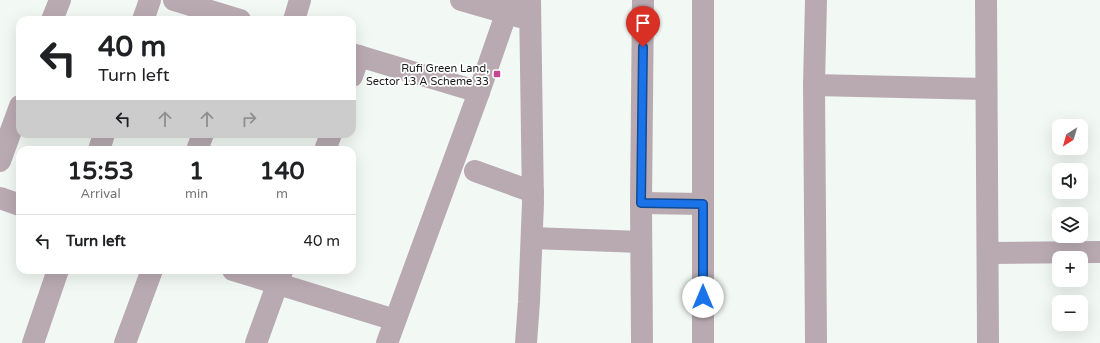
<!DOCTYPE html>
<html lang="en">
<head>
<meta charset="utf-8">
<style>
	body { margin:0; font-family:"Varela Round",sans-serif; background:#f2f2f2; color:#202124; height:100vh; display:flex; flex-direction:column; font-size:15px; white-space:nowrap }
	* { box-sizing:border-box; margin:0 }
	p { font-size:13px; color:#757577 }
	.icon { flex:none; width:22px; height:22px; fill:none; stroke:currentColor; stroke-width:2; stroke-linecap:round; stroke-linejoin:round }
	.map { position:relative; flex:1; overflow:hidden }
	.sheet { position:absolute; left:16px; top:146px; width:340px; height:128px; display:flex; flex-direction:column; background:#fff; border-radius:12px; box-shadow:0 4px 16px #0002 }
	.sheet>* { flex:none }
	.guide { position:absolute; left:16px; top:16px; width:340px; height:122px; border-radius:12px; box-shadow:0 4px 16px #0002; background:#fff; color:#202124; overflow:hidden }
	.needle { width:26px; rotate:217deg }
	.controls { position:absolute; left:1052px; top:119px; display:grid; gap:8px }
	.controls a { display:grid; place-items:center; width:36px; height:36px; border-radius:8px; background:#fff; box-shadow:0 4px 16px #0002; font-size:20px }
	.pin { position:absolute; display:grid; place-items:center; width:34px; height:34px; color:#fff; margin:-41px -17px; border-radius:50% 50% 50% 0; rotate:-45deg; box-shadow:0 0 4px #0007 }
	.pin .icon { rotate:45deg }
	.me { position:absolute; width:44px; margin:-22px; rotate:0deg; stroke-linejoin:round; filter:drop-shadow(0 0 3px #0008) }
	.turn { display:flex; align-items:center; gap:14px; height:84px; padding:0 16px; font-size:18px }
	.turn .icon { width:52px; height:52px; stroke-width:2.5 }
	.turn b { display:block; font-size:28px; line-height:34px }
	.lanes { display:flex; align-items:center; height:38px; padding:0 16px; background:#0003; justify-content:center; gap:20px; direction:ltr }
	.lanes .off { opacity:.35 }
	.eta { display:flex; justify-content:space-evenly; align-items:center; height:68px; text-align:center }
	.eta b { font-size:24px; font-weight:700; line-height:28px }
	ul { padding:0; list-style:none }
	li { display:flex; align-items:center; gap:12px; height:52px; padding:0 16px; border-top:1px solid #e0e0e0 }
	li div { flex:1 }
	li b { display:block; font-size:15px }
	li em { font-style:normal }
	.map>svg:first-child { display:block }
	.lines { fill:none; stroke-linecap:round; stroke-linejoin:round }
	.minor { stroke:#b9aab1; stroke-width:22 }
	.route-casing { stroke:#114b97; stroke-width:10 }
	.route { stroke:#1a73e8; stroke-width:7 }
	.poi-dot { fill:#c64691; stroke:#fff; stroke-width:1.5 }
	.labels { text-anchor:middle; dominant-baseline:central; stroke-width:3.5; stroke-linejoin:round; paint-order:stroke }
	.poi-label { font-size:11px; fill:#181a19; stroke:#fff; text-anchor:end }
</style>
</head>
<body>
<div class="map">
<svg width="1100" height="343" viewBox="0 0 1100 343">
	<rect width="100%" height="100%" fill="#f2f9f5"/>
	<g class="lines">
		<g class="minor">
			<path d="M174 0 240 20"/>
			<path d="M461 0 520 17"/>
			<path d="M816 0 814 85 816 343"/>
			<path d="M986 0 988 343"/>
			<path d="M52 20 60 0"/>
			<path d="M143 20 150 0"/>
			<path d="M294 20 300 0"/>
			<path d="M352 54 479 92"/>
			<path d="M352 76 359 56"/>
			<path d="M814 85 986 89"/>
			<path d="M99 150 104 134"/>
			<path d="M197 150 203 134"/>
			<path d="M325 150 331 134"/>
			<path d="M0 161 20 106"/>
			<path d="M475 171 533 192"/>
			<path d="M0 198 20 205"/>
			<path d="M641 203 703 204"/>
			<path d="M532 238 641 242"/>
			<path d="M988 253 1100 252"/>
			<path d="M233 270 395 320"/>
			<path d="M33 343 58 270"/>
			<path d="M125 343 152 270"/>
			<path d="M256 343 282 271"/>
			<path d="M387 343 479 92 511 0"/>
			<path d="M526 343 529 302 533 203 530 0"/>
			<path d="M642 343 641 203 643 0"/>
			<path d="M703 343V0"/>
		</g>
	</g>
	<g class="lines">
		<g class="route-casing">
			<path id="route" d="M643 47 641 203 703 204V297"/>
		</g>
		<use href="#route" class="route"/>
	</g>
	<rect class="poi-dot" x="493" y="70" width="8" height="8" rx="2"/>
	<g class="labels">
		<g class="poi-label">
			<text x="489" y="68">Rufi Green Land,<tspan x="489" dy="13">Sector 13 A Scheme 33</tspan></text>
		</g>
	</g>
</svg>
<div class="controls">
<a><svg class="needle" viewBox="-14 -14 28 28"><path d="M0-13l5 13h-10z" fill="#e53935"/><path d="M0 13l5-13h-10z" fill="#757577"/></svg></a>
<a><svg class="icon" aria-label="sound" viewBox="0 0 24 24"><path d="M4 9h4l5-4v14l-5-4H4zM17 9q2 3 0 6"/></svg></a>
<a><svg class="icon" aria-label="layers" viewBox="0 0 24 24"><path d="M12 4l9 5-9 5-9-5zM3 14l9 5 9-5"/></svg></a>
<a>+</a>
<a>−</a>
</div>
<div class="pin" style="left:643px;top:47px;background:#d93025"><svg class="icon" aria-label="arrive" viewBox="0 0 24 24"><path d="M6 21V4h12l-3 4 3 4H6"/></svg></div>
<svg class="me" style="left:703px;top:297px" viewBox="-20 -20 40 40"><circle r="19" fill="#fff"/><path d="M0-13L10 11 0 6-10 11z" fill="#1a73e8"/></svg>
<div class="guide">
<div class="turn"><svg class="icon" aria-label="left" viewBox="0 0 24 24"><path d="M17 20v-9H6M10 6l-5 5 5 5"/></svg><div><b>40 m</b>Turn left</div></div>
<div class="lanes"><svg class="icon" aria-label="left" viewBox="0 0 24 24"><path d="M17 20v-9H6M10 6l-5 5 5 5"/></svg><svg class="icon off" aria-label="ahead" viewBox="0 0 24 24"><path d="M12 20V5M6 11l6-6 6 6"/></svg><svg class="icon off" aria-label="ahead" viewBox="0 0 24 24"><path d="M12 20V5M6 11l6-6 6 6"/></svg><svg class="icon off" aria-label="right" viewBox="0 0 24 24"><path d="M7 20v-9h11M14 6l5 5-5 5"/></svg></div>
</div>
<section class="sheet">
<div class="eta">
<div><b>15:53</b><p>Arrival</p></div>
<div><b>1</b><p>min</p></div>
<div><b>140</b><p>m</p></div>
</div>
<ul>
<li><svg class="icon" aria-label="left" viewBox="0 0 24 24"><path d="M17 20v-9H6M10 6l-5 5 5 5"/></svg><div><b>Turn left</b></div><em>40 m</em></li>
</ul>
</section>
</div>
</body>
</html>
